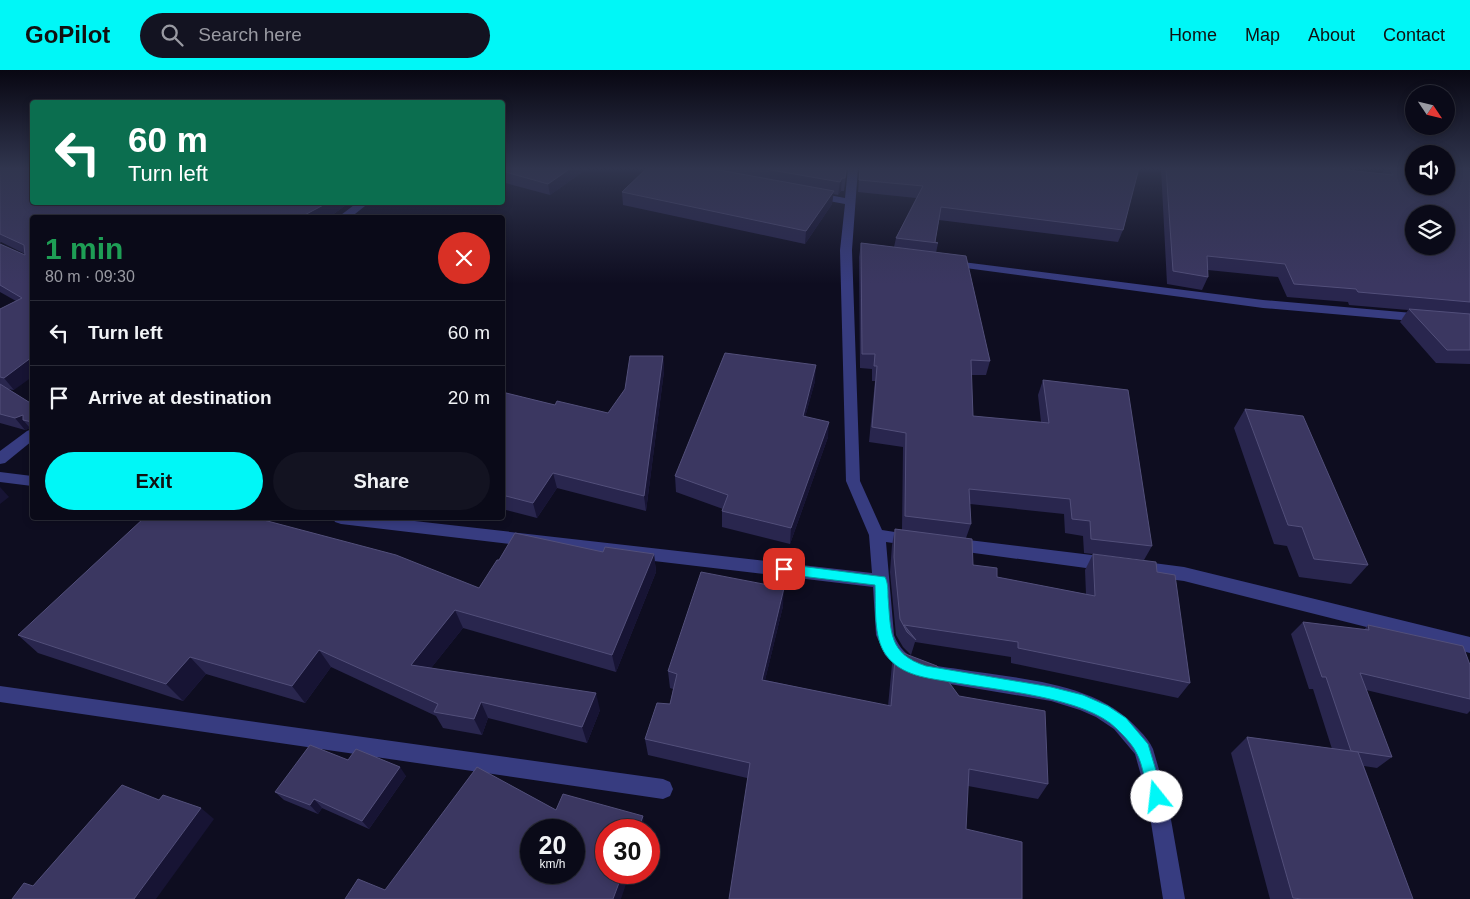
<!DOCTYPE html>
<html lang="en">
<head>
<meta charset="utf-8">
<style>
	body { margin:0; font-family:Arial,sans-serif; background:#131321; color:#f1f3f6; height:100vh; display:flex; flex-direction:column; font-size:19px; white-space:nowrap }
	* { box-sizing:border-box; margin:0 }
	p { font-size:16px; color:#999aa2 }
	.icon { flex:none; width:28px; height:28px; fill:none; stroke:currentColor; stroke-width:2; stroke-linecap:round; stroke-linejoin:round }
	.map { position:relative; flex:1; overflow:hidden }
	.panel { position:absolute; left:30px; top:145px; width:475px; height:305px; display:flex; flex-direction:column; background:#0a0a18; border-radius:5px; box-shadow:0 2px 8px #0003,0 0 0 1px #2a2b37 }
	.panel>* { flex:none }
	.hud { position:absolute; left:30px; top:30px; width:475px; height:105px; border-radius:5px; box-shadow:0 2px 8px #0003,0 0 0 1px #2a2b37; background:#0b6e4f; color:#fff; overflow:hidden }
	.needle { width:32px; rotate:125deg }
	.fabs { position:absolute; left:1405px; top:15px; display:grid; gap:10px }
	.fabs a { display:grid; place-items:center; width:50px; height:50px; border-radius:50%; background:#0a0a18; box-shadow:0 2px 8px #0003,0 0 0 1px #2a2b37; font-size:25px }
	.speed { position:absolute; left:520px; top:749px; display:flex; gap:10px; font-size:25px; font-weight:700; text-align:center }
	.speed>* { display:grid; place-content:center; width:65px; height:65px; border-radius:50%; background:#0a0a18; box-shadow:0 2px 8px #0003,0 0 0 1px #2a2b37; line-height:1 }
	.speed small { font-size:12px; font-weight:400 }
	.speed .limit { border:8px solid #d22; background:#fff; color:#111 }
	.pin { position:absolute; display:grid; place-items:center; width:42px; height:42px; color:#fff; margin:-21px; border-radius:10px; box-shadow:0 2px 8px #0006 }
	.me { position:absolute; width:55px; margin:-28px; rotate:344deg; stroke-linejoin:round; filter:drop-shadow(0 0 4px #0008) }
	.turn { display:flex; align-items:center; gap:18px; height:105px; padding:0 15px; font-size:22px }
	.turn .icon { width:65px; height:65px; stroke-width:2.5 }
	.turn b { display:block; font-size:35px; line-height:42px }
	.round { display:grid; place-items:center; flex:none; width:52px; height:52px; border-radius:26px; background:#131321 }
	.head { display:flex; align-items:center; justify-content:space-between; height:85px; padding:0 15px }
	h1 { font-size:30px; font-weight:700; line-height:38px; color:#1e9e55 }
	.action { display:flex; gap:10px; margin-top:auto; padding:10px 15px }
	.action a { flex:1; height:58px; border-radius:30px; background:#00f7f7; color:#111; font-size:20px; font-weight:700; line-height:58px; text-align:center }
	.action a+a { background:#131321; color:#f1f3f6 }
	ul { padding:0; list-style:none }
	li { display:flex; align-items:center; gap:15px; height:65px; padding:0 15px; border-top:1px solid #2a2b37 }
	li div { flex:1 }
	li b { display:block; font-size:19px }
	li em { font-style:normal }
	header { display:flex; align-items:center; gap:30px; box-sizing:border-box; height:70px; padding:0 25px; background:#00f7f7; color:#111 }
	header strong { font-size:24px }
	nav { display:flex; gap:28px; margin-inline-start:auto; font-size:18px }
	.search { width:350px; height:45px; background:#131321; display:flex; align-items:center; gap:12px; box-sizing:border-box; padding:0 18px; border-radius:28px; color:#999aa2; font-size:19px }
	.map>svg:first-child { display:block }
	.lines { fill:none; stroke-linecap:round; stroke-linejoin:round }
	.street { fill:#373c80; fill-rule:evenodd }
	.wall { fill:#29264e }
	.shaded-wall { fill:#171434 }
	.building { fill:#3b3761; stroke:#524f7a; fill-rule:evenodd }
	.route { fill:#00f7f7; stroke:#00a1a1 }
</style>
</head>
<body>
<header>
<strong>GoPilot</strong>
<div class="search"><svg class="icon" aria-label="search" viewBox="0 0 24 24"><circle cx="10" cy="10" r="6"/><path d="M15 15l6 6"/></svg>Search here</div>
<nav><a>Home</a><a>Map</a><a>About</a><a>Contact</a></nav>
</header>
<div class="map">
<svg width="1470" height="829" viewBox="0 0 1470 829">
	<rect width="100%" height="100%" fill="#0e0d20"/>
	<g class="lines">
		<g class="street">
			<path d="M848 98H858L852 180 860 411 882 460 920 466 922 470 920 474 914 476 886 472 894 565C899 578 907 586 920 592 932 596 945 597 958 599 1018 609 1097 611 1139 660 1145 666 1150 672 1153 679L1167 727 1185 829H1163L1147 727 1135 684 1114 659 1096 647 1080 640 1051 631 926 610 899 599 885 585 876 565 873 517 341 454 335 452 333 448H388L872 503 869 465 846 411 840 180 845 134 813 128 808 125 813 122 845 128Z"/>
			<path d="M358 132H370L350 148H337Z"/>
			<path d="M947 190 1263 230 1424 244 1430 248 1424 252 1263 238 943 195 941 193 943 191Z"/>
			<path d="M32 359V371L5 393 0 394V381L27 361Z"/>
			<path d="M0 402 32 406V416L0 412Z"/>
			<path d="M952 468 1108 487 1114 489 1116 494 1114 499 1108 501 952 480 946 478 944 474 946 470Z"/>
			<path d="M1138 491 1184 497 1470 567V583L1184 511 1138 505 1132 503 1130 498 1132 493Z"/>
			<path d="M0 616 663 709 670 712 673 719 670 726 663 729 0 632Z"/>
		</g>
	</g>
	<g class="wall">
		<path d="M0 98 32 132H350L335 143 327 148H32L14 320 8 319 32 334V361L30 358 25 360 0 353V239L16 231 0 222V174L25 185V184L1 172 0 173Z"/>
		<path d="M502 98H588L550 125 502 112Z"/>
		<path d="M647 98H847L844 121H841L838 125 833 124 832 134 805 174 623 135 622 122Z"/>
		<path d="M860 98H1139L1123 160 1118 172 939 150 935 172 938 173 936 183 990 291 986 305H971L973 346 1041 352 1038 325 1043 310 1152 476 1144 490 1084 483 1083 466 1065 463 1064 444 970 434 971 454 966 468 973 495 997 507 1086 524 1085 500 1093 484 1157 502 1190 613 1178 628 1011 593V587L915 572 911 585 903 577 896 565 890 502 892 475 895 459 902 460 903 377 869 372 875 311H872V299L860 298 859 187 861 173 894 177 896 168 916 128 858 122Z"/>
		<path d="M1161 98H1329L1381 104 1385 98H1414L1446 116V98H1470V294L1436 293 1400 252 1408 240 1349 235 1348 232 1287 227 1278 207 1208 200V207L1202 220 1167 214Z"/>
		<path d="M663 286 664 301 646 441 557 418 537 448 502 439V322L555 335 608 343Z"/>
		<path d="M815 311 805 347 828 367 790 474 722 457V441L723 439 676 422 675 406Z"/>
		<path d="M1245 339 1368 495 1351 514 1299 507 1287 476 1274 474 1234 358Z"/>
		<path d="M603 482 654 484 656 502 616 602 463 558 431 598 600 640 587 673 488 648 482 665 443 658 436 646 331 597 305 633 206 604 183 631 38 583 18 565 479 518 499 490Z"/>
		<path d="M783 536 765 610 888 636 892 594 896 577 903 583 959 626 1048 714 1038 729 968 716 747 708 648 685 645 669 670 634 673 619 670 618 668 601Z"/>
		<path d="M1303 552 1364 560 1368 555 1470 595V641L1467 644 1366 620 1392 687 1377 698 1364 696 1413 829H1270L1231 683 1247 667 1332 679 1313 619H1309L1291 564Z"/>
		<path d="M348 690 406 706 369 759 322 738 318 744 284 730 275 722Z"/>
	</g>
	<g class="shaded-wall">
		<path d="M571 98H588L550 125 548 114Z"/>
		<path d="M842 108 841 121 838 125 840 112Z"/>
		<path d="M834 121 832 134 805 174 806 161Z"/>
		<path d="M329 132H350L335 143 327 148H299Z"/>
		<path d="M663 286 664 301 646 441 644 426Z"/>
		<path d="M32 287V307L14 320 4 308Z"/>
		<path d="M816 295 815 311 801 362 803 346Z"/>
		<path d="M23 345V350L30 358 25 360 15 348Z"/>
		<path d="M829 352 828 367 790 474 791 458Z"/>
		<path d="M553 403 557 418 537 448 533 433Z"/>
		<path d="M0 417 9 427 0 434Z"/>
		<path d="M654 484 656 502 616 602 612 585Z"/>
		<path d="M784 518 783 536 761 627 762 610Z"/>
		<path d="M455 540 463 558 420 612 411 595Z"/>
		<path d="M319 580 331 597 305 633 292 616Z"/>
		<path d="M190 587 206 604 183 631 166 614Z"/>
		<path d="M596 623 600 640 587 673 582 657Z"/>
		<path d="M481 632 488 648 482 665 474 649Z"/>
		<path d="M400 697 406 706 369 759 362 751Z"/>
		<path d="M314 729 322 738 318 744 310 735Z"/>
		<path d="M201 738 214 749 156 829H134Z"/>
		<path d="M643 746 645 760H638Z"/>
		<path d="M623 802H630L621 829H613Z"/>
	</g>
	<g class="building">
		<path d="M0 98H32V132H329L299 148H32V287L4 308 0 307V239L22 228 0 215V174L25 185 24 175 0 164Z"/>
		<path d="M502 98H571L548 114 502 101Z"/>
		<path d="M647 98H708L834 121 806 161 622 122Z"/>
		<path d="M760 98H846L845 108H842L840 112Z"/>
		<path d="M860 98H1139L1123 160 941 137 935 172 938 173 896 168 923 116 859 110Z"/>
		<path d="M1166 98H1329L1393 105 1389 98H1414V116H1446V101L1458 103 1456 98H1470V232L1358 222 1356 219 1294 214 1285 194 1207 186 1208 207 1173 201ZM1414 144H1446V176H1414Z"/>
		<path d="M861 173 966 186 990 291 971 290 973 346 1049 353 1043 310 1128 320 1152 476 1091 469 1090 451 1072 449 1070 429 969 419 971 454 905 446 906 363 872 357 877 296H874L875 284H862Z"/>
		<path d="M1409 239 1470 244V280H1447Z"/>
		<path d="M725 283 816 295 803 346 829 352 791 458 722 441 728 425 675 406Z"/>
		<path d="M630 286H663L644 426 553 403 533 433 502 425V322L555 335 557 331 608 343 625 319Z"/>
		<path d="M0 314 32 334V352L23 350V345L15 348 0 344Z"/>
		<path d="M1245 339 1303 346 1368 495 1314 489 1302 457 1288 455Z"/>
		<path d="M144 448H256L396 485 479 518 497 490H499L515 463 603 482 605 477 654 484 612 585 455 540 411 595 596 623 582 657 481 632 474 649 434 642 438 634 319 580 292 616 190 587 166 614 18 565Z"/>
		<path d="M895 459 972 469 973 495 997 498V507L1095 526 1093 484 1156 492 1157 502 1175 505 1190 613 1018 578V572L904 555 916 570 907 562 900 549 894 487Z"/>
		<path d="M701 502 784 518 762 610 891 636 896 577 903 583 937 596 959 626 1045 641 1048 714 969 699 966 759 1022 772V829H729L750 693 645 669 657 633 670 634 677 604 668 601Z"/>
		<path d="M1303 552 1369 560 1368 555 1463 576 1470 595V629L1360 603 1392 687 1351 681 1326 607H1322Z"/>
		<path d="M1247 667 1358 682 1413 829H1302L1293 828Z"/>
		<path d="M310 675 348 690 356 679 400 697 362 751 314 729 310 735 275 722Z"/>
		<path d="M477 697 556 740 563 724 643 746 638 760H606V802H623L613 829H345L358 809 385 820ZM531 760H574V802H531Z"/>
		<path d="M122 715 159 730 163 725 201 738 134 829H12L24 813 33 816Z"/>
	</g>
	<linearGradient id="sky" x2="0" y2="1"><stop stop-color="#080712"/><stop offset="0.46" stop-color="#30354e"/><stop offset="1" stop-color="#30354e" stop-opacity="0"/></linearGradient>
	<rect width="1470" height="214" fill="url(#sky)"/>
	<path class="route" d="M784 494 885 507C888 513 888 520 888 527 891 561 888 584 926 596L1051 617 1083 625 1108 636 1126 648 1148 674 1164 727 1162 733 1157 735 1151 733C1145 717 1144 696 1136 682 1132 674 1123 665 1117 659 1086 627 995 620 951 612 928 608 901 606 886 585 873 567 876 537 875 515L784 504 780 503 778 499 780 496Z"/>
</svg>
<div class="fabs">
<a><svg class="needle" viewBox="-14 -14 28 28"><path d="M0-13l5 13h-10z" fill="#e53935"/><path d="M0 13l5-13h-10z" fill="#999aa2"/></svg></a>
<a><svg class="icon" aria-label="sound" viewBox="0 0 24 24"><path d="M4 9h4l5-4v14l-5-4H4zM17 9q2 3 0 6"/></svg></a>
<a><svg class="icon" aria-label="layers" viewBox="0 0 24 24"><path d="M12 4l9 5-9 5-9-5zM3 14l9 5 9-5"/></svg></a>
</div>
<div class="speed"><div>20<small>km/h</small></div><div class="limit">30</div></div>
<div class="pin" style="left:784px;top:499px;background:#d93025"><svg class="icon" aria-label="arrive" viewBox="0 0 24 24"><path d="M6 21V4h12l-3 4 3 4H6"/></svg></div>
<svg class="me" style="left:1157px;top:727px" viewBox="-20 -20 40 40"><circle r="19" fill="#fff"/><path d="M0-13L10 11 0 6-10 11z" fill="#00f7f7"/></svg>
<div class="hud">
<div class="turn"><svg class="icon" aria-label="left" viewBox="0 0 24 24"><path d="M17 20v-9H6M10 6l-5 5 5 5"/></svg><div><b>60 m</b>Turn left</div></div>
</div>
<section class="panel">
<div class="head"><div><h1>1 min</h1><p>80 m · 09:30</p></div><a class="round" style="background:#d93025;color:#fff"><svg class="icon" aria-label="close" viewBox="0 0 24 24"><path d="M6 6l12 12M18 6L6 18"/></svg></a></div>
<ul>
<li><svg class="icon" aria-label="left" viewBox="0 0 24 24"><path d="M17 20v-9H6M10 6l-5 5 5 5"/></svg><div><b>Turn left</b></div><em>60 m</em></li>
<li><svg class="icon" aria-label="arrive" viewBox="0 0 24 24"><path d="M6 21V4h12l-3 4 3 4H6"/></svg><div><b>Arrive at destination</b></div><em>20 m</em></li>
</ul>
<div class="action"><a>Exit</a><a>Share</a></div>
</section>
</div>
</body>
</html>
